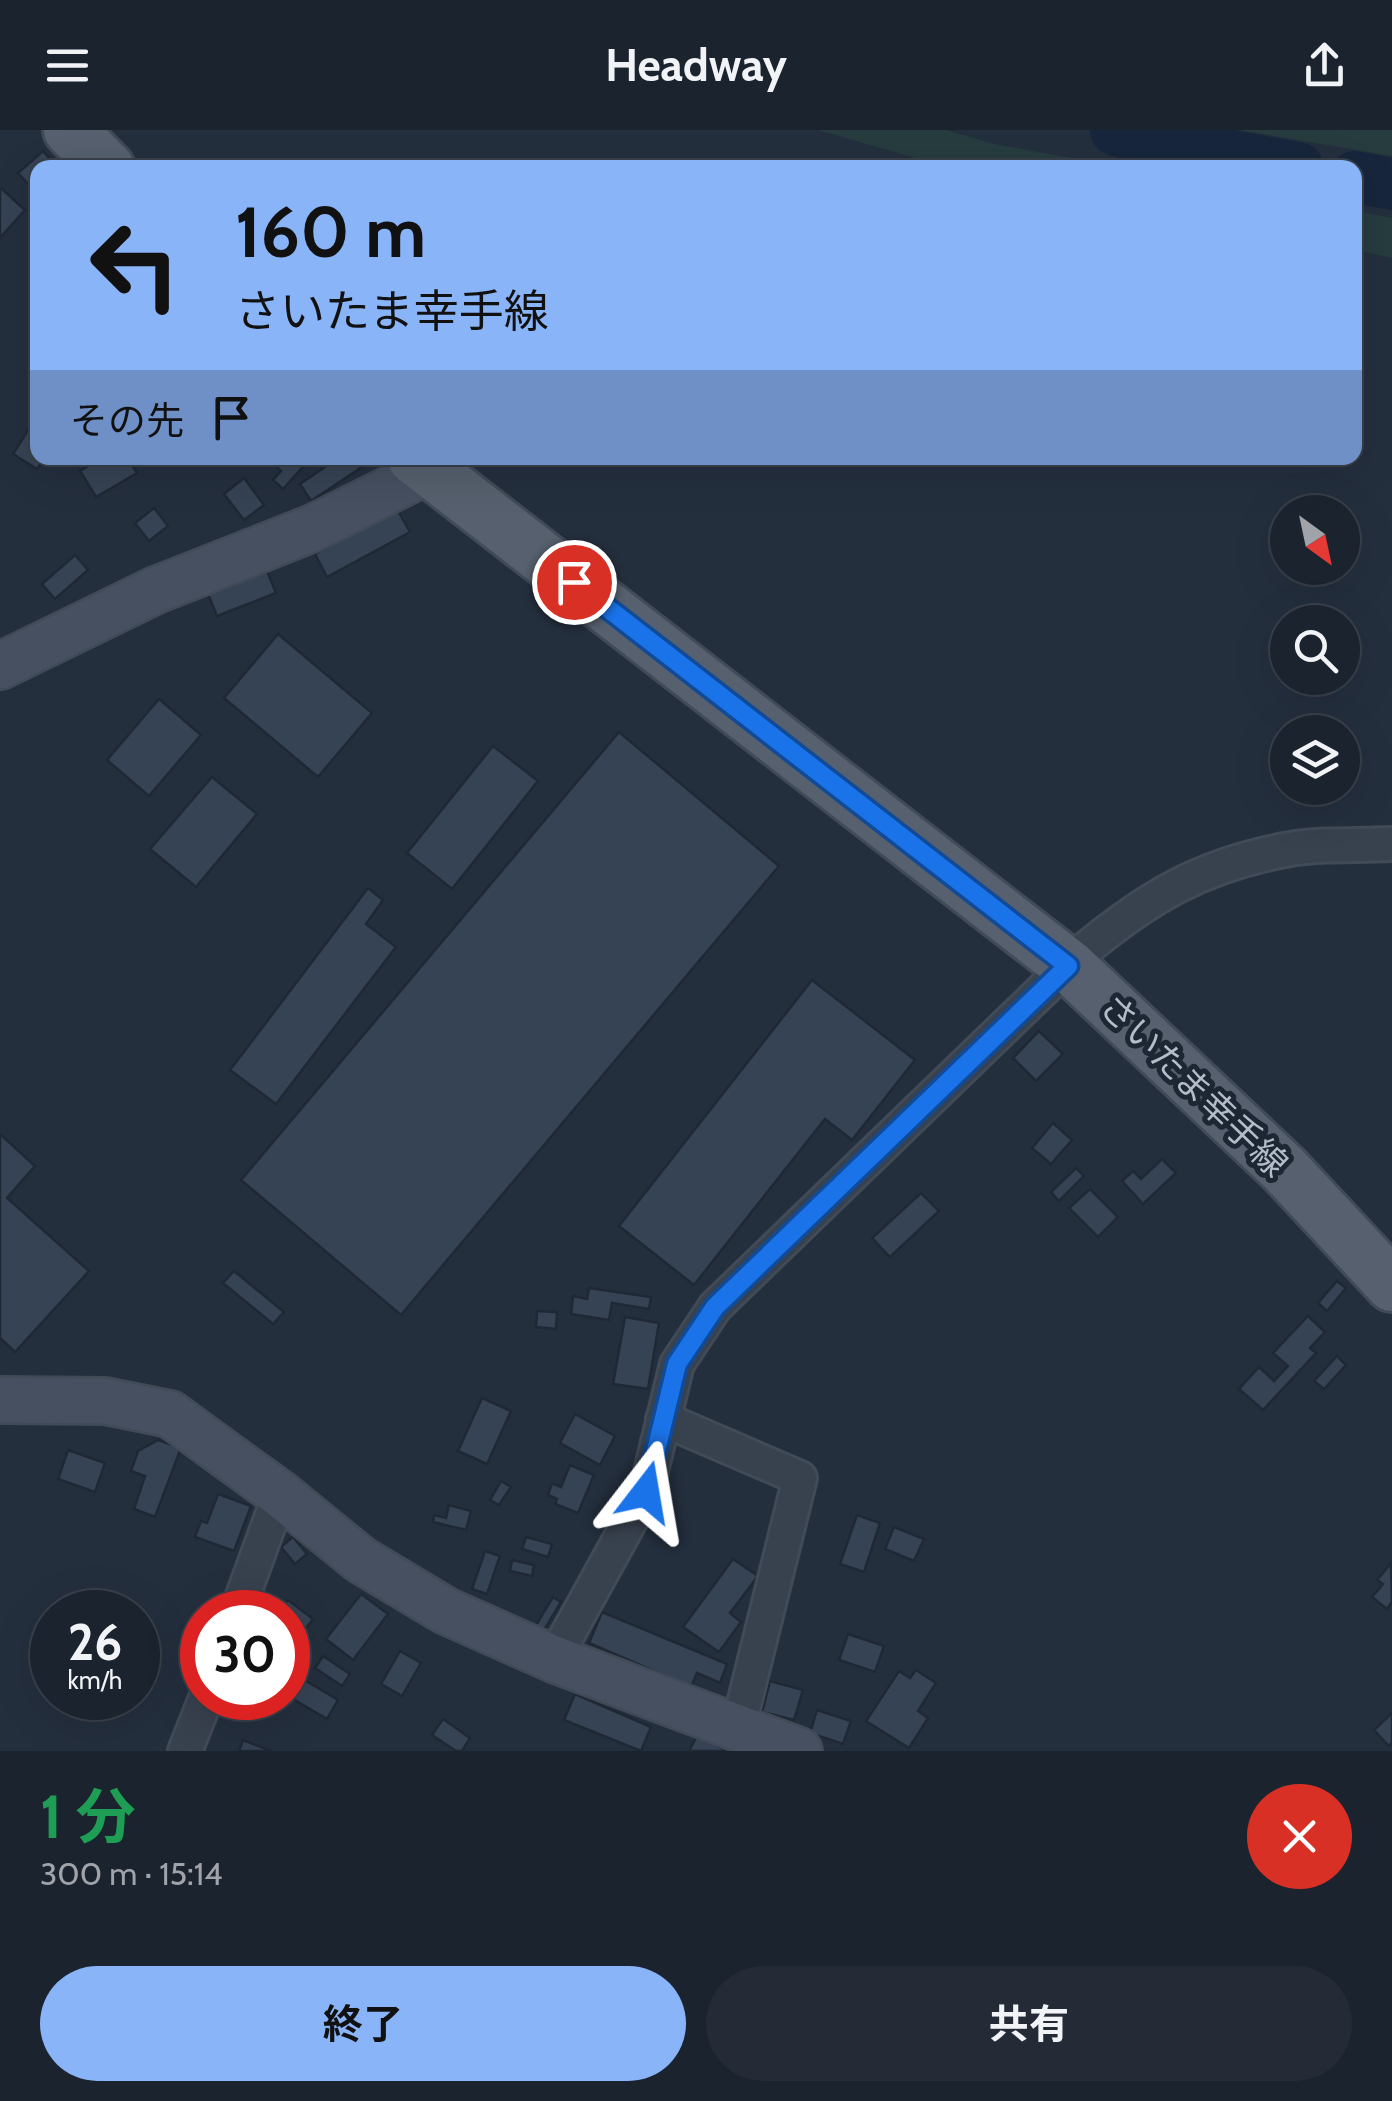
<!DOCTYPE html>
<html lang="ja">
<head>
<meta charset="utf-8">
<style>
	body { margin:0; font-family:Cabin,"Noto Sans JP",sans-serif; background:#242b36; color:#f1f3f6; height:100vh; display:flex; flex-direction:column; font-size:38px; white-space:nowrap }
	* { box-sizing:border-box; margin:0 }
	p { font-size:32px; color:#a0a4aa }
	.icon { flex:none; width:55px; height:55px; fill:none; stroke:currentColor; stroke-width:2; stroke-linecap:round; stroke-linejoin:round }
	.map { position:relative; height:1621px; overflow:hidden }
	.side { display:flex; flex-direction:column; background:#1b232e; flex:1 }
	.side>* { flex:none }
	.guide { position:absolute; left:30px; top:30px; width:1332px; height:305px; border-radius:20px; box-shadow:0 10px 40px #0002,0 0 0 2px #39404a; background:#8ab4f8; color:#111; overflow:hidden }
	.needle { width:65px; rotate:147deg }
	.tools { position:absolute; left:1270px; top:365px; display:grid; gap:20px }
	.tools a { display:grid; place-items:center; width:90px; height:90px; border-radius:50%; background:#1b232e; box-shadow:0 10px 40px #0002,0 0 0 2px #39404a; font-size:50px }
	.speed { position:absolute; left:30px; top:1460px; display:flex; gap:20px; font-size:50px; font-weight:700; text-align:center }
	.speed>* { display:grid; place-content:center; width:130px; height:130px; border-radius:50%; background:#1b232e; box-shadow:0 10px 40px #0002,0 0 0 2px #39404a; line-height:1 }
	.speed small { font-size:25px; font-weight:400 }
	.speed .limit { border:15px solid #d22; background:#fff; color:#111 }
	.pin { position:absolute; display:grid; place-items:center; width:85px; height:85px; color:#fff; margin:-42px; border:5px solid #fff; border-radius:50%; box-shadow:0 2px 10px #0007 }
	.me { position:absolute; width:110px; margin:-55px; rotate:14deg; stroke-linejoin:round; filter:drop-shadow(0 0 8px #0008) }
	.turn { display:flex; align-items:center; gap:35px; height:210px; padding:0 40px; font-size:45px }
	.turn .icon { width:130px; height:130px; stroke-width:2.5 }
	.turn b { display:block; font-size:70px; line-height:85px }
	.then { display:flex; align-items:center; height:95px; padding:0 40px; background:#0003; gap:20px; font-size:38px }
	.round { display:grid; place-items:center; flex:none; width:105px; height:105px; border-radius:52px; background:#242b36 }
	.head { display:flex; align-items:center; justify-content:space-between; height:170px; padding:0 40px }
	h1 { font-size:60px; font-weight:700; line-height:75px; color:#1e9e55 }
	.cta { display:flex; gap:20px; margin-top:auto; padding:20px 40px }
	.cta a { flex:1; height:115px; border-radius:60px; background:#8ab4f8; color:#111; font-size:40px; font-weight:700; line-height:115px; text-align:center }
	.cta a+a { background:#242b36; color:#f1f3f6 }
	header { display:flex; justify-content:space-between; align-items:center; height:130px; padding:0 40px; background:#1b232e; font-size:45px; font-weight:700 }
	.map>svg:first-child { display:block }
	.green { fill:#263c3f }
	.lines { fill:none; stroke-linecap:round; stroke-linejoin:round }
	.river { stroke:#17263c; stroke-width:52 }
	.building { fill:#364354; stroke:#1f2835; stroke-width:2.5 }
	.street-casing { stroke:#414a57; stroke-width:38 }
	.secondary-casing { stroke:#414a57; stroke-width:50 }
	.primary-casing { stroke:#414a57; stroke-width:58 }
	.street { stroke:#38414e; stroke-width:32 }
	.secondary { stroke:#465061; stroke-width:45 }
	.primary { stroke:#56606e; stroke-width:52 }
	.route-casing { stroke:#114b97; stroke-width:25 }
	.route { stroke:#1a73e8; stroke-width:18 }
	.labels { text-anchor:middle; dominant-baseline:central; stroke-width:10; stroke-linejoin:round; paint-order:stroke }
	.street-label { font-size:35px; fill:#b4bcc9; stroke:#1d2633 }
</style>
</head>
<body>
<header><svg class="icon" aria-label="menu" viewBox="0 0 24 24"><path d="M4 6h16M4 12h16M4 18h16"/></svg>Headway<svg class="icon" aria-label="share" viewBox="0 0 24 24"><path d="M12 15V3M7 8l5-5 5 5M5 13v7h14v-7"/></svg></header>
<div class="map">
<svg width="1392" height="1621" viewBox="0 0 1392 1621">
	<rect width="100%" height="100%" fill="#242f3e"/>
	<g class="green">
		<path d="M818 0H946L994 14 1123 37H947Z"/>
		<path d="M1240 0H1392V26Z"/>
		<path d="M1355 81 1392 88V128L1355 120Z"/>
	</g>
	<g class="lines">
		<g class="river">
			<path d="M1116 0 1181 17 1298 38"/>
			<path d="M1355 47 1392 54"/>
		</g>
	</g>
	<g class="building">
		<path d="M43 21 58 38H38V65L18 43Z"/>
		<path d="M2 59 25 80 0 108V60Z"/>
		<path d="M33 292 38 295V328H45L37 339 13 324Z"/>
		<path d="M102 328H127L137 343 96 367 80 341Z"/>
		<path d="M268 328H311L283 359 273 350 281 341Z"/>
		<path d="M338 328H360L365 335 311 371 300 354Z"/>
		<path d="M244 348 264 375 244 390 224 364Z"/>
		<path d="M154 378 168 396 149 411 135 393Z"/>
		<path d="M397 379 410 402 327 447 315 424Z"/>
		<path d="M75 425 88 440 55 469 42 454Z"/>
		<path d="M267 441 276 463 217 486 208 464Z"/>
		<path d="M278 504 372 583 318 647 224 568Z"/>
		<path d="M159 569 201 605 149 666 107 630Z"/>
		<path d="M619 602 779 736 401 1185 241 1050Z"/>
		<path d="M493 616 538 651 452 759 407 723Z"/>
		<path d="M212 647 257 684 196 757 150 719Z"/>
		<path d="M368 758 383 770 366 794 396 817 276 974 230 940Z"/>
		<path d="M812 850 915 930 852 1010 825 989 694 1155 619 1096Z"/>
		<path d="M1039 901 1063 924 1036 951 1013 928Z"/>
		<path d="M1053 993 1072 1010 1051 1034 1032 1018Z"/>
		<path d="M0 1004 35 1036 7 1068 89 1141 15 1222 0 1208Z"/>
		<path d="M1162 1029 1176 1043 1143 1074 1122 1051 1133 1041 1141 1049Z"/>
		<path d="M1076 1038 1084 1046 1059 1071 1051 1062Z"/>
		<path d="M1090 1059 1118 1087 1098 1107 1069 1078Z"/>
		<path d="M921 1063 939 1081 890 1127 872 1108Z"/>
		<path d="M234 1141 284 1182 273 1194 223 1153Z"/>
		<path d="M1337 1151 1346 1158 1327 1181 1318 1173Z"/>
		<path d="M589 1158 651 1167 649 1179 612 1173 609 1190 571 1184 573 1166 587 1169Z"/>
		<path d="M537 1181 557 1182 556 1199 536 1197Z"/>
		<path d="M1308 1186 1325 1202 1310 1218 1316 1223 1263 1280 1239 1259 1259 1237 1274 1251 1288 1236 1273 1223Z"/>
		<path d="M625 1187 659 1193 648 1259 613 1254Z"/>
		<path d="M1337 1226 1346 1235 1324 1259 1314 1251Z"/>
		<path d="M482 1268 511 1281 487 1334 458 1321Z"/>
		<path d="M575 1284 615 1306 600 1335 560 1313Z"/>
		<path d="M158 1310 181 1318 155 1387 134 1379 145 1346 131 1341 138 1321Z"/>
		<path d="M68 1320 105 1333 95 1362 58 1349Z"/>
		<path d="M570 1335 594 1345 578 1383 555 1374 557 1369 548 1365 552 1353 561 1357Z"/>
		<path d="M501 1351 511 1357 499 1375 490 1370Z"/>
		<path d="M218 1364 251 1376 234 1421 195 1407 201 1391 207 1393Z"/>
		<path d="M449 1375 471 1381 466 1400 433 1392 434 1385 446 1388Z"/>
		<path d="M857 1385 880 1393 864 1442 840 1434Z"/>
		<path d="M894 1397 924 1409 914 1431 885 1419Z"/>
		<path d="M293 1407 307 1424 295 1434 281 1417Z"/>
		<path d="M526 1407 552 1414 548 1427 522 1419Z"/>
		<path d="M485 1421 500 1426 487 1464 472 1459Z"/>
		<path d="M733 1429 758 1446 730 1483 741 1492 719 1522 683 1497Z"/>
		<path d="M512 1430 534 1435 532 1446 510 1441Z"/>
		<path d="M1391 1433 1392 1472 1387 1479 1372 1467 1383 1454 1377 1450Z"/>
		<path d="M361 1464 388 1484 353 1530 326 1509Z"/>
		<path d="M553 1467 561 1472 544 1500 536 1495Z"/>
		<path d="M288 1470 313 1489 288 1522V1482H278Z"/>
		<path d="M602 1482 727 1534 720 1553 697 1543 691 1557 589 1513Z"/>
		<path d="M848 1504 884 1516 875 1542 839 1530Z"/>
		<path d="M400 1521 421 1533 402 1566 381 1554Z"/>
		<path d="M323 1526 350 1544 342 1556 315 1538Z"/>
		<path d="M288 1540 338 1570 327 1589 288 1566Z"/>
		<path d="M916 1540 936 1553 918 1581 928 1588 909 1618 866 1591 899 1541 910 1548Z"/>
		<path d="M770 1551 803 1560 794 1590 762 1582Z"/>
		<path d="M575 1564 651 1597 641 1621 564 1590Z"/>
		<path d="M817 1580 851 1591 843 1614 810 1603Z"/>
		<path d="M1392 1583V1613L1389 1616 1374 1600Z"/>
		<path d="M443 1589 470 1608 462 1621H456L432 1605Z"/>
		<path d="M697 1606 726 1620 725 1621H689Z"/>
		<path d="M243 1610 271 1621H239Z"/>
	</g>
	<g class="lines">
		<g class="street-casing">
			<g id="street">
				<path d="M663 1289 800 1348 738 1598"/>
				<path d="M237 1482 280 1364"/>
				<path d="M554 1529 646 1362 677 1234 715 1177 1082 822C1147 768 1200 736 1285 720 1319 713 1357 716 1392 714"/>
				<path d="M185 1621 206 1568"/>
			</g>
		</g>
		<g class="secondary-casing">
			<g id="secondary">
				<path d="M0 536 156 460 313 398 409 350 423 337"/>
				<path d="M0 1270 105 1271 170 1284 280 1364 361 1430 446 1481 554 1529 799 1621"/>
			</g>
		</g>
		<g class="primary-casing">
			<g id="primary">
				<path d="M70 0 108 38"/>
				<path d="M414 328 1069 836 1284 1039 1392 1155"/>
			</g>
		</g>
		<use href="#street" class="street"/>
		<use href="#secondary" class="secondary"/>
		<use href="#primary" class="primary"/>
	</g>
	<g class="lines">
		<g class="route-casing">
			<path id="route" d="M574 452 1068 836 715 1177 677 1234 646 1362"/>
		</g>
		<use href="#route" class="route"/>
	</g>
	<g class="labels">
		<g class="street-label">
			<text transform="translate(1194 955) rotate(44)">さいたま幸手線</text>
		</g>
	</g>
</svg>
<div class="tools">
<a><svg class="needle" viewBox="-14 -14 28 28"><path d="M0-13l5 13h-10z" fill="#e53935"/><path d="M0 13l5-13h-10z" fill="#a0a4aa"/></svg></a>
<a><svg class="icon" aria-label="search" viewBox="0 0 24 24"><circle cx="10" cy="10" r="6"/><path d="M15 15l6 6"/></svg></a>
<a><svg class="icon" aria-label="layers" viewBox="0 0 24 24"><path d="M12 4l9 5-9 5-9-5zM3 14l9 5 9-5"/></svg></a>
</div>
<div class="speed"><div>26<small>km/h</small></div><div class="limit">30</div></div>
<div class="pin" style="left:574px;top:452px;background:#d93025"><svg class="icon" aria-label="arrive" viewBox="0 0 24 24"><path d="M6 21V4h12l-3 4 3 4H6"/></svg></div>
<svg class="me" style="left:646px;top:1362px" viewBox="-20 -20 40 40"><path d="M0-17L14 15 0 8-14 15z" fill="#1a73e8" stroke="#fff" stroke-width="4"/></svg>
<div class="guide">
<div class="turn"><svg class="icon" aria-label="left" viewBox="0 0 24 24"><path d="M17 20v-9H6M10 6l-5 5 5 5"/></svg><div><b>160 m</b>さいたま幸手線</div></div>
<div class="then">その先<svg class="icon" aria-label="arrive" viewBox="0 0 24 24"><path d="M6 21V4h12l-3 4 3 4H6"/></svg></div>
</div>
</div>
<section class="side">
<div class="head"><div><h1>1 分</h1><p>300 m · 15:14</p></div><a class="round" style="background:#d93025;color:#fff"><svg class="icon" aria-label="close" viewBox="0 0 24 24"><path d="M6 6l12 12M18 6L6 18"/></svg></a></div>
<div class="cta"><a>終了</a><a>共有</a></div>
</section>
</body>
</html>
